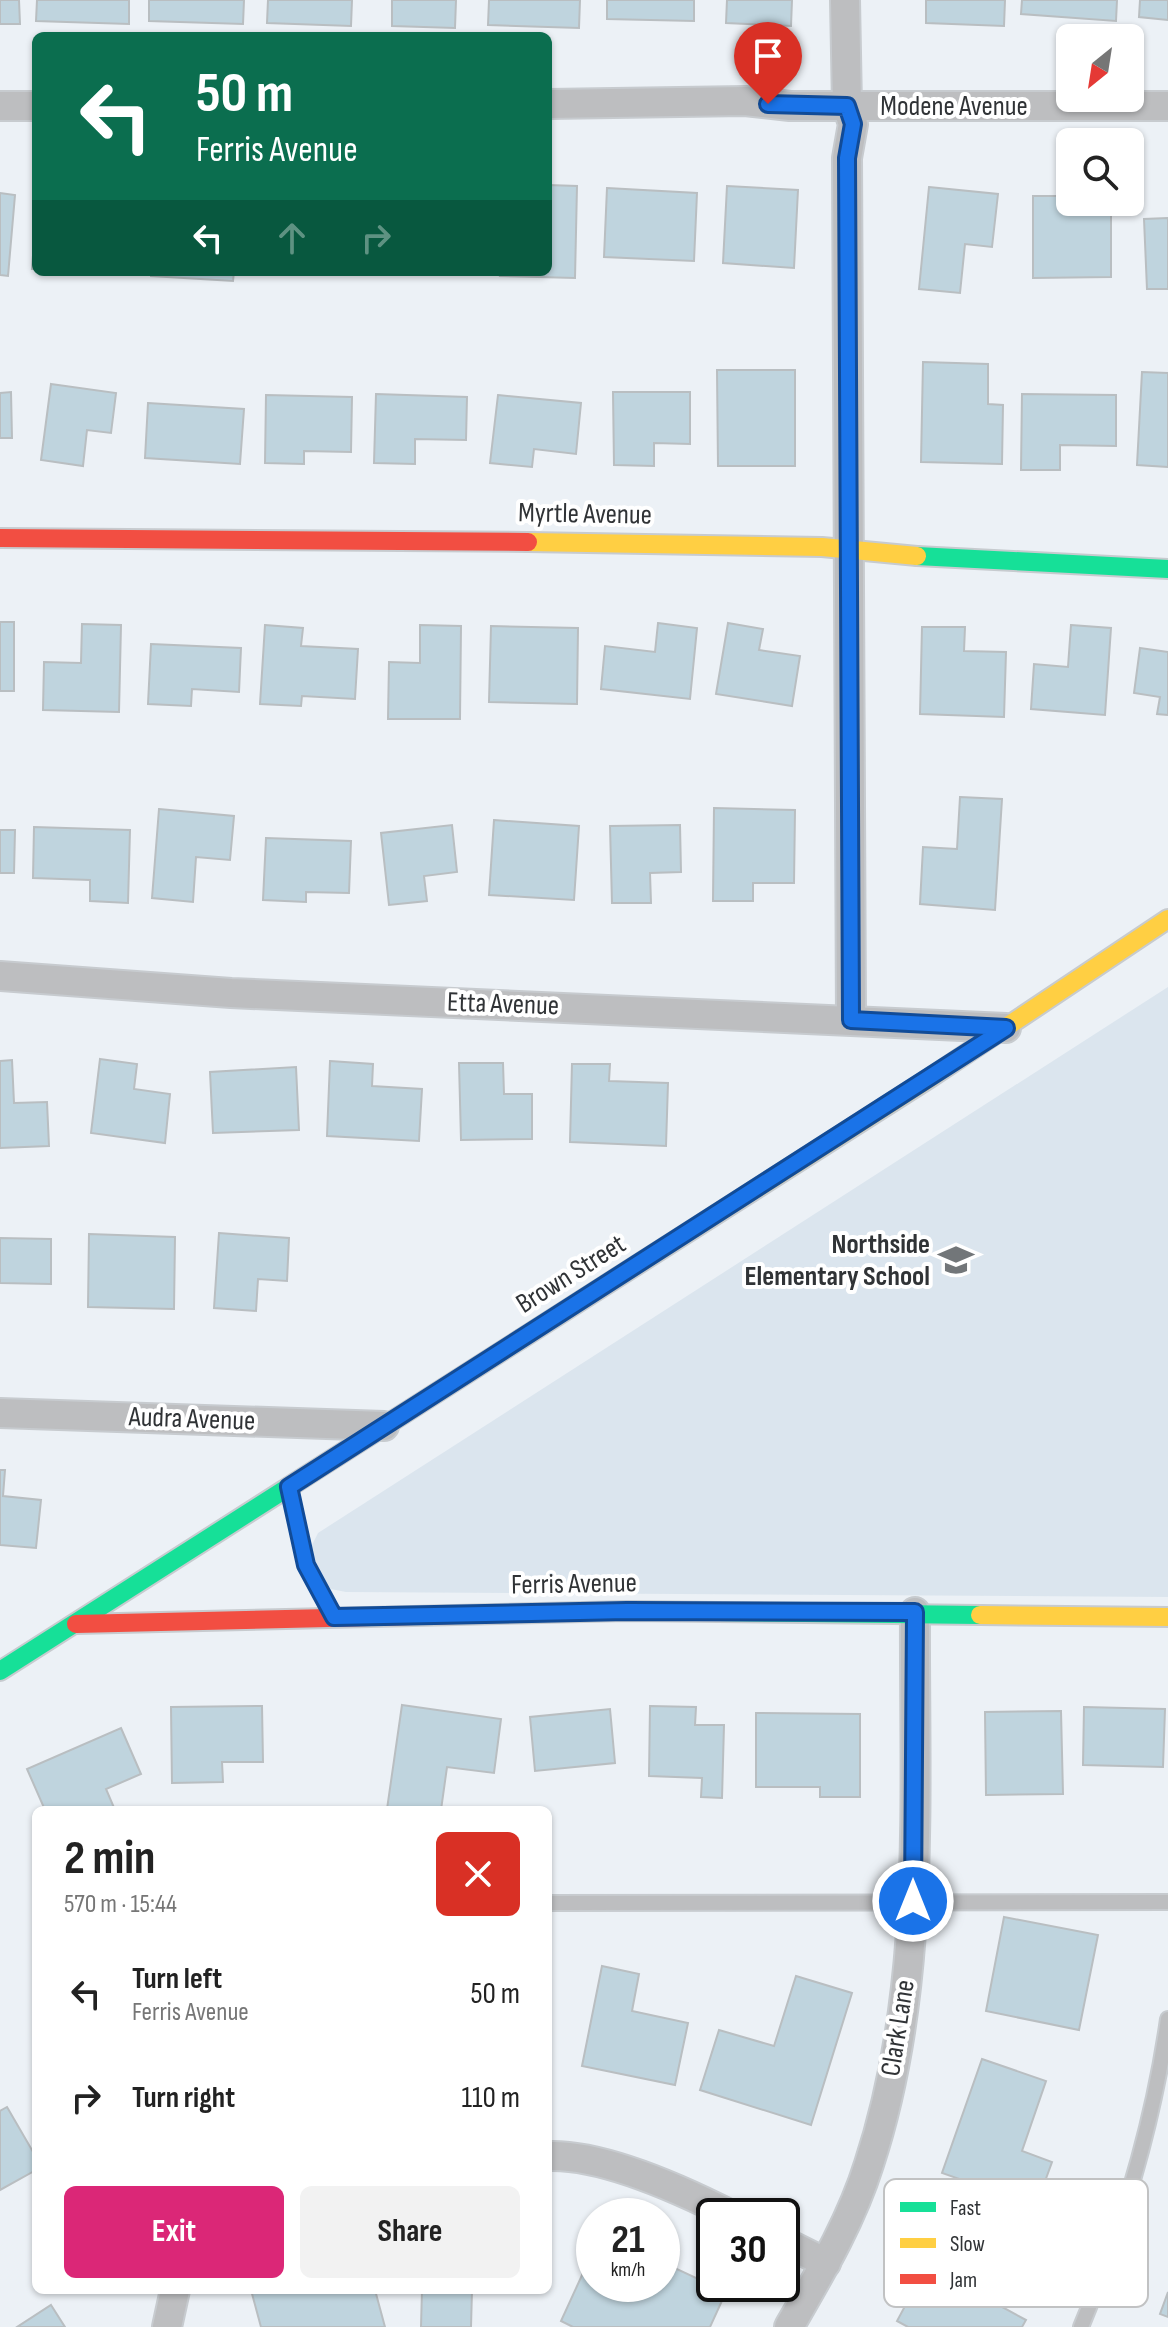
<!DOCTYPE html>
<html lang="en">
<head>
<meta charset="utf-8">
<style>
	body { margin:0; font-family:"Sofia Sans Condensed",sans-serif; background:#f2f2f2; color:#222; height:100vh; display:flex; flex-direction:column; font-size:30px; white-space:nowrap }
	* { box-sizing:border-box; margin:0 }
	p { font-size:26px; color:#767676 }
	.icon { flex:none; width:44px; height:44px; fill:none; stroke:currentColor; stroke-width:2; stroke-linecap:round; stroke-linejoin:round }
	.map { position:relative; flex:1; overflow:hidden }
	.sheet { position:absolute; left:32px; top:1806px; width:520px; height:488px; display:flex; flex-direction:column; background:#fff; border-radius:12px; box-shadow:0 2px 6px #0004 }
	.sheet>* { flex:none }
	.top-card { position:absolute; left:32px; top:32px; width:520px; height:244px; border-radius:12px; box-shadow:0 2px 6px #0004; background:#0b6e4f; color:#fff; overflow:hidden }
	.needle { width:52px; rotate:210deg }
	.controls { position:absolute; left:1056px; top:24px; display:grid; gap:16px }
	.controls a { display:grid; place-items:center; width:88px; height:88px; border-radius:12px; background:#fff; box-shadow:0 2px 6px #0004; font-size:40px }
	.speed { position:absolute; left:576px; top:2198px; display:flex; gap:16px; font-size:40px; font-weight:700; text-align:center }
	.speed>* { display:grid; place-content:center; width:104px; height:104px; border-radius:50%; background:#fff; box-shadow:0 2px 6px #0004; line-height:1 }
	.speed small { font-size:20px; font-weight:400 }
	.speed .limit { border:4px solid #111; border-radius:12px; background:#fff; color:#111 }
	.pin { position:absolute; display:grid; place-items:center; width:68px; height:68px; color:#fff; margin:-82px -34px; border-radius:50% 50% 50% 0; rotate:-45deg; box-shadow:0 0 8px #0007 }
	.pin .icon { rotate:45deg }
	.me { position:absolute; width:88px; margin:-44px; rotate:0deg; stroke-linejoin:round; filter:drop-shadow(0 0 6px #0008) }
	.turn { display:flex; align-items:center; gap:28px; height:168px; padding:0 32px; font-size:36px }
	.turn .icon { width:104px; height:104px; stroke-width:2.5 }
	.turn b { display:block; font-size:56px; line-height:68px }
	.lanes { display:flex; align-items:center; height:76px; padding:0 32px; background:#0003; justify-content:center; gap:40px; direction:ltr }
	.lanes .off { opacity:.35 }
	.round { display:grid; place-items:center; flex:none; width:84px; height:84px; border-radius:12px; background:#f2f2f2 }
	.overview { display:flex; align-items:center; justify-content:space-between; height:136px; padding:0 32px }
	h1 { font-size:48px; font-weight:700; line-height:60px }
	.action { display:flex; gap:16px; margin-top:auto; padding:16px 32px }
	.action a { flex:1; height:92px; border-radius:12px; background:#db2777; color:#fff; font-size:32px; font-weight:700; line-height:92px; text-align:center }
	.action a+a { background:#f2f2f2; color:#222 }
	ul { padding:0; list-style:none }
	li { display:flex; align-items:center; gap:24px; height:104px; padding:0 32px }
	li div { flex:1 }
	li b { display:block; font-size:30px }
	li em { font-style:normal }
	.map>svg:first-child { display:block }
	.built { fill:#dbe5ee }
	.building { fill:#bfd4de; stroke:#b9bec1; stroke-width:2 }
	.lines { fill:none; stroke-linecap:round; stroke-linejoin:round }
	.lane-casing { stroke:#c7cbcf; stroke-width:18 }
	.street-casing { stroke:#c7cbcf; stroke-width:32 }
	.fast-casing { stroke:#c7cbcf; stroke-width:22 }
	.slow-casing { stroke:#c7cbcf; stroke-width:22 }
	.jam-casing { stroke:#c7cbcf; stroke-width:22 }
	.lane { stroke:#bdbec0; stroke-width:14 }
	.street { stroke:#bdbec0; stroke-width:28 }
	.fast { stroke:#16e098; stroke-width:18 }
	.slow { stroke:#ffcf43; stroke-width:18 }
	.jam { stroke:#f24e42; stroke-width:18 }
	.route-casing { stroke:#114b97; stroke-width:20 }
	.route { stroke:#1a73e8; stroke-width:14 }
	.labels { text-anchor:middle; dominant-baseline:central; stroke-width:8; stroke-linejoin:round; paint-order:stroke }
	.street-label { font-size:28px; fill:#303336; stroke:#fff }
	.poi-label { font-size:28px; font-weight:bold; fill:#303336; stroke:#fff; text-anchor:end }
	.key { fill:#fff; stroke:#c1c2c3; stroke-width:2 }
	.key-label { font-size:22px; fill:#303336 }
</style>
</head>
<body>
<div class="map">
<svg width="1168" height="2327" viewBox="0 0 1168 2327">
	<rect width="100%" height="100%" fill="#ecf1f6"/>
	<path class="built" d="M1168 987V1597L346 1592 331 1589 319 1578 312 1566 310 1549 318 1533Z"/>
	<g class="building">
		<path d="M0 0H19L20 24H0Z"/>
		<path d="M37 0H129V24L36 21Z"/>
		<path d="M149 0H244L243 24 149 21Z"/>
		<path d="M268 0H352L351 26 267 23Z"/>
		<path d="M392 0H456L455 28 392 26Z"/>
		<path d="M489 0H580L579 28 488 25Z"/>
		<path d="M607 0H694V21L607 19Z"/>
		<path d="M727 0H792L791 26 726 23Z"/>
		<path d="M926 0H1005L1004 26 926 23Z"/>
		<path d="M1022 0H1117L1116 21 1021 14Z"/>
		<path d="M1140 0H1168V20L1139 17Z"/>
		<path d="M548 185 577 186 575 278 500 276 501 272H548Z"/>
		<path d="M727 186 798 190 794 268 723 263Z"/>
		<path d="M929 187 998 194 992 247 965 244 960 293 919 289Z"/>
		<path d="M607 188 697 193 694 261 604 257Z"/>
		<path d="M0 193 15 195 8 276 0 275Z"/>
		<path d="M1033 196H1070V202H1111V277L1033 278Z"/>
		<path d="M36 214V269H32Z"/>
		<path d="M1168 218V289H1147L1144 219Z"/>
		<path d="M151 272H234L233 281 151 276Z"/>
		<path d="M923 362 988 364V404L1003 405 1002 464 921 462Z"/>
		<path d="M717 370H795V466H718Z"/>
		<path d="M1142 372 1168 373V467L1137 465Z"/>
		<path d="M51 384 116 393 111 433 87 430 83 466 41 460Z"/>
		<path d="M11 392 12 438H0V393Z"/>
		<path d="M613 392H690V444L654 443V466L614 465Z"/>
		<path d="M376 394 467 397 466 440 415 439V464L374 463Z"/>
		<path d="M1022 394 1116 395V446L1060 445V470H1021Z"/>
		<path d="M266 395 352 397 351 452 304 451V464L265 463Z"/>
		<path d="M498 395 581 403 576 454 534 449 532 467 490 463Z"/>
		<path d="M148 403 244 409 240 464 145 458Z"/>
		<rect x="0" y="622" width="14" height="69"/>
		<path d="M658 623 697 628 690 699 601 689 605 646 655 652Z"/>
		<path d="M728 623 763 629 759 650 800 656 792 706 716 694Z"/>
		<path d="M82 624 121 625 119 712 43 710 44 662 81 663Z"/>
		<path d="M265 625 303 628 301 646 358 649 355 699 302 696 301 706 260 704Z"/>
		<path d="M420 625 461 626 460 719H388L389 662 420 663Z"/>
		<path d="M1071 625 1111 628 1105 715 1031 709 1034 664 1068 667Z"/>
		<path d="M491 626 578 628 577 704 489 702Z"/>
		<path d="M922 627H965L964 651 1006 652 1004 717 920 714Z"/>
		<path d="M151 644 241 648 239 692 192 689 191 706 148 704Z"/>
		<path d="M1140 648 1168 652V715L1157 714 1160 697 1134 693Z"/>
		<path d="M960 797 1002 799 995 910 920 904 923 847 957 849Z"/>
		<path d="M714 808 795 810 794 883H753V901H713Z"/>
		<path d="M159 809 234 816 230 860 196 857 193 902 152 898Z"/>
		<path d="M494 820 579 826 574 900 489 895Z"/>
		<path d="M452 825 457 872 424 876 427 901 389 905 381 833Z"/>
		<path d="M680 825 681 872 650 873 651 903H612L610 826Z"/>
		<path d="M34 827 130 830 128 903 90 901V880L33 878Z"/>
		<path d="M0 830H15L14 873H0Z"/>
		<path d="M266 838 351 841 349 893 306 892V902L263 900Z"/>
		<path d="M100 1059 137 1064 134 1089 170 1094 165 1143 91 1133Z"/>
		<path d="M12 1060 14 1103 47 1102 49 1146 0 1148V1061Z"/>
		<path d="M330 1061 373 1064 372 1086 422 1089 419 1141 327 1136Z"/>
		<path d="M459 1063H503L504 1094H532V1139L461 1140Z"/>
		<path d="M572 1064H610L609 1081 668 1083 666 1146 570 1142Z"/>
		<path d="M296 1067 299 1130 213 1133 210 1072Z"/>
		<path d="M219 1233 289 1238 287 1281 258 1279 256 1311 214 1308Z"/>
		<path d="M89 1234 175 1237 174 1309 88 1307Z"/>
		<path d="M0 1238 51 1239V1284L0 1283Z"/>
		<path d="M0 1470H5L3 1496 41 1500 36 1548 0 1545Z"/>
		<path d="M402 1705 501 1719 494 1773 447 1767 441 1810 387 1809Z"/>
		<path d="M262 1706 263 1762H222L223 1782 172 1783 171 1707Z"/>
		<path d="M650 1706 696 1707 695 1725H724L722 1798 701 1797 702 1778 649 1776Z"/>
		<path d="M1084 1707 1165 1709 1163 1767 1083 1765Z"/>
		<path d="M610 1709 615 1763 535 1771 530 1717Z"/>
		<path d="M1061 1711 1063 1794 986 1795 985 1712Z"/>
		<path d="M756 1713 860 1714V1797H820V1787H756Z"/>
		<path d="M121 1728 141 1774 106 1789 115 1810H45L27 1769Z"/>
		<path d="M1004 1917 1098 1935 1079 2030 986 2011Z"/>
		<path d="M602 1966 639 1974 632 2011 688 2023 675 2085 582 2066Z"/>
		<path d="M796 1976 852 1993 811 2125 700 2090 719 2030 774 2046Z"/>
		<path d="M982 2059 1046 2081 1022 2151 1052 2162 1036 2206 942 2173Z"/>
		<path d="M7 2107 36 2157V2170L0 2190V2111Z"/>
		<path d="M940 2241 1006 2277 993 2302 1026 2320 1022 2327H908L897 2321Z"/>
		<path d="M594 2249V2284H662V2262L726 2292 710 2327H573L561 2321Z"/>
		<path d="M251 2290H375L385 2327H261Z"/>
		<path d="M422 2290H472L471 2327H421Z"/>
		<path d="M1168 2292V2317L1160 2314Z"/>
		<path d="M51 2305 65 2327H17Z"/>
	</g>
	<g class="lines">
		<g class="lane-casing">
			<g id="lane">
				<path d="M290 1490 306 1565 332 1613"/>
				<path d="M548 1903 1168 1902"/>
				<path d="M1081 2327C1122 2228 1153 2125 1168 2019"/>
			</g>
		</g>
		<g class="street-casing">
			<g id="street">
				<path d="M845 0 847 106 853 124 847 158 851 1020"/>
				<path d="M548 104 745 101 790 106H1168"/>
				<path d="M0 106H36"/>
				<path d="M0 976 231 993 1006 1028"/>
				<path d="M0 1413 384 1426"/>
				<path d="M548 2156C603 2154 684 2191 733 2216"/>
				<path d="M782 2241 826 2263"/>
				<path d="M167 2327 175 2290"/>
				<path d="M789 2327C819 2275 851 2222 869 2164 927 1988 914 1795 915 1612"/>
			</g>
		</g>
		<g class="fast-casing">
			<g id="fast">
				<path d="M917 556 1168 569"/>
				<path d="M498 1614 627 1611 980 1615"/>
				<path d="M0 1671 521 1339"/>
			</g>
		</g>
		<g class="slow-casing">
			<g id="slow">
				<path d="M528 542 822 547 917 556"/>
				<path d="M521 1339 930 1078 1168 919"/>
				<path d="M980 1615 1168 1617"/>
			</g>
		</g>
		<g class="jam-casing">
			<g id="jam">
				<path d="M0 538 528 542"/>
				<path d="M76 1624 498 1614"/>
			</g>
		</g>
		<use href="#lane" class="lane"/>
		<use href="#street" class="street"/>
		<use href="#fast" class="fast"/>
		<use href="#slow" class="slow"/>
		<use href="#jam" class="jam"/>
	</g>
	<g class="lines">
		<g class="route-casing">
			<path id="route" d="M768 104 847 106 853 124 847 158 851 1020 1006 1028 289 1487 306 1565 334 1617 627 1611 915 1612 913 1901"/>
		</g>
		<use href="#route" class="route"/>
	</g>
	<defs>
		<g id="school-bare" transform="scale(2.76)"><path d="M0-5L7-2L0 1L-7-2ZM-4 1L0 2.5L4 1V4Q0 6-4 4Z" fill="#727679" stroke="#fff" stroke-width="2.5" paint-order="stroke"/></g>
	</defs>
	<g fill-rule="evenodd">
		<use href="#school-bare" x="956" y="1260"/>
	</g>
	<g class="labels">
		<g class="street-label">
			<text x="954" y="106">Modene Avenue</text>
			<text transform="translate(585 514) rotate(1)">Myrtle Avenue</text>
			<text transform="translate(503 1004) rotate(2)">Etta Avenue</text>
			<text transform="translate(571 1274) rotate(-32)">Brown Street</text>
			<text transform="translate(192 1419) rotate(2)">Audra Avenue</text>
			<text transform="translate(574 1584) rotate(-1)">Ferris Avenue</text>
			<text transform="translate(898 2028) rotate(-81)">Clark Lane</text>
		</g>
		<g class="poi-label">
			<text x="930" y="1244">Northside<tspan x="930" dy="32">Elementary School</tspan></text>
		</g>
	</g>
	<rect x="884" y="2179" width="264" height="128" rx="12" class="key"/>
	<rect x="900" y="2202" width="36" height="10" fill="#16e098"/>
	<rect x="900" y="2238" width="36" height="10" fill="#ffcf43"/>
	<rect x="900" y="2274" width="36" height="10" fill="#f24e42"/>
	<g class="key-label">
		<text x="950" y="2215">Fast</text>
		<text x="950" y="2251">Slow</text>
		<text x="950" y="2287">Jam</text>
	</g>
</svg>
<div class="controls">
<a><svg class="needle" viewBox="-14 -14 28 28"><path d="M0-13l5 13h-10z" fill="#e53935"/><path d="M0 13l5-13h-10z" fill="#767676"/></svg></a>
<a><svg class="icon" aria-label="search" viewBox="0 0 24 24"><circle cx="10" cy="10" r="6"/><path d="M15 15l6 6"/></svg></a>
</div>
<div class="speed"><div>21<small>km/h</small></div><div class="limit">30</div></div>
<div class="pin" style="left:768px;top:104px;background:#d93025"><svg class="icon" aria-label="arrive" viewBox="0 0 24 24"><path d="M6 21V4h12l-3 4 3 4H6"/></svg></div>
<svg class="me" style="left:913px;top:1901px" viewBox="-20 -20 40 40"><circle r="17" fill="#1a73e8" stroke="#fff" stroke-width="3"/><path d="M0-11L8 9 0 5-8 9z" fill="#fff"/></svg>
<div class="top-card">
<div class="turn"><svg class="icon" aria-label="left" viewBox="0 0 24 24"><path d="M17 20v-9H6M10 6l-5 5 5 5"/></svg><div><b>50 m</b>Ferris Avenue</div></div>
<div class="lanes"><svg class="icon" aria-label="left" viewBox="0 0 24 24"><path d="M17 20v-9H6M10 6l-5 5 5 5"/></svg><svg class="icon off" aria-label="ahead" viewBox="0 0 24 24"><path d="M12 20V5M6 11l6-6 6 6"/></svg><svg class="icon off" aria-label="right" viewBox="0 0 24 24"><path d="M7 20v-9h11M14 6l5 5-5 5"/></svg></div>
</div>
<section class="sheet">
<div class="overview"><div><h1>2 min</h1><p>570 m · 15:44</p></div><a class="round" style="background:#d93025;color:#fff"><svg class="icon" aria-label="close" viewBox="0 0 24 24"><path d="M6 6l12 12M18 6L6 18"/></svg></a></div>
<ul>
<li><svg class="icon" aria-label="left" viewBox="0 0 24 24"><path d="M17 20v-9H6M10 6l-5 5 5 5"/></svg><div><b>Turn left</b><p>Ferris Avenue</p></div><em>50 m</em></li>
<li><svg class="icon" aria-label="right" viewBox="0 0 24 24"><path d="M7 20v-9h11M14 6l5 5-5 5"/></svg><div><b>Turn right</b></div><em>110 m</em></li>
</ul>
<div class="action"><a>Exit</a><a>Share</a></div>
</section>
</div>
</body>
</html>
